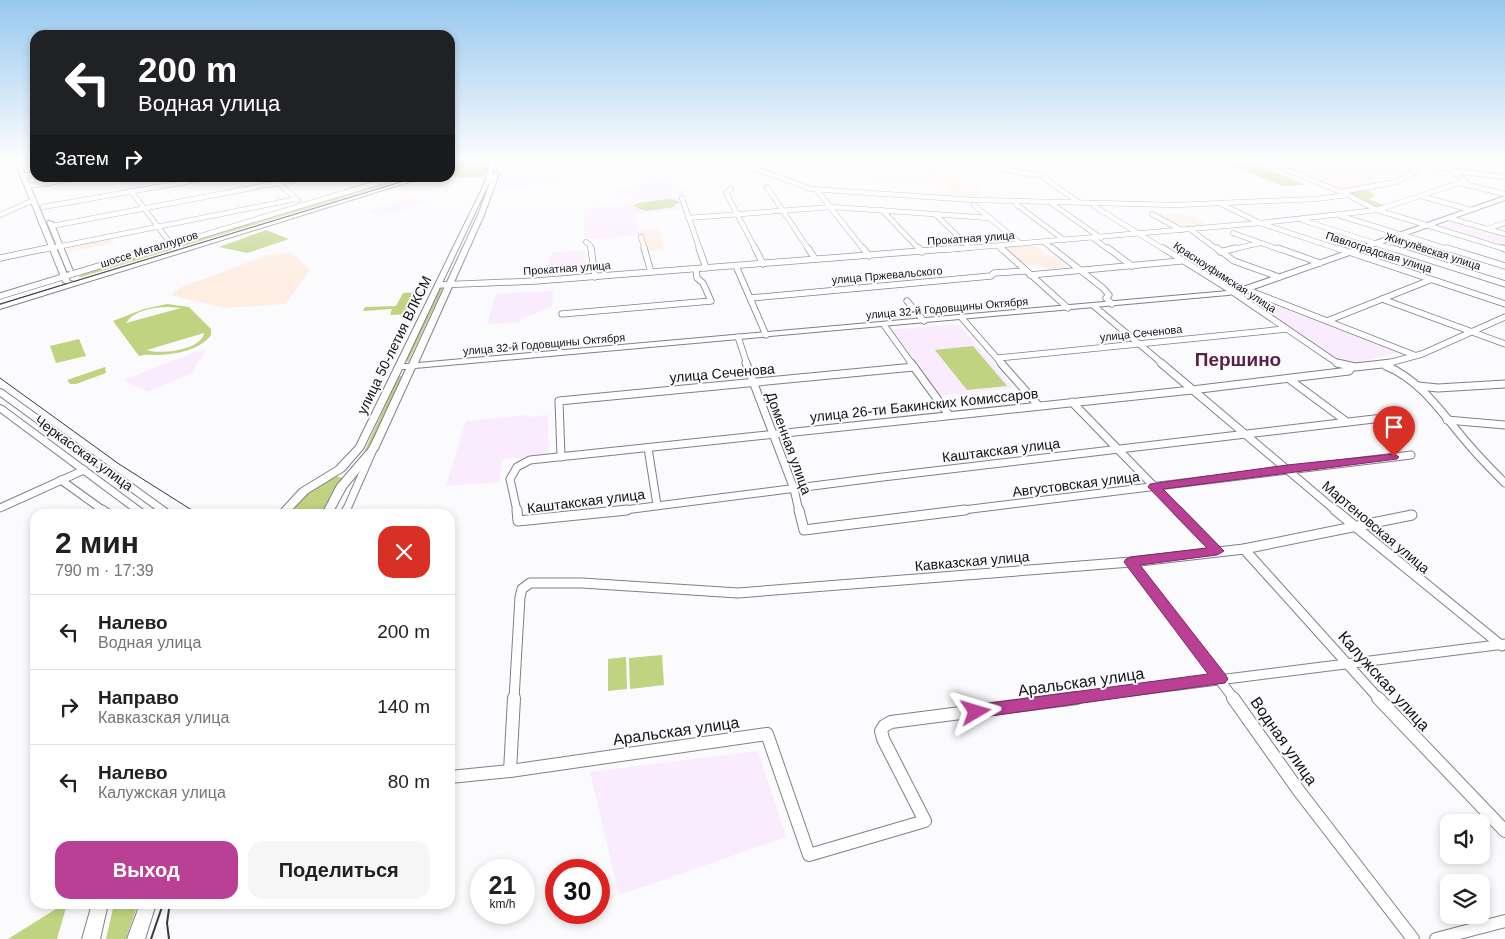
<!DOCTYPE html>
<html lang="ru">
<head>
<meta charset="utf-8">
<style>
	body { margin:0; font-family:Arial,sans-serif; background:#f6f6f6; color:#202124; height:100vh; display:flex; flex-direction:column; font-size:19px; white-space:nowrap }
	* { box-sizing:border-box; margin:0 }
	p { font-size:16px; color:#757577 }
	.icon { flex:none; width:28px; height:28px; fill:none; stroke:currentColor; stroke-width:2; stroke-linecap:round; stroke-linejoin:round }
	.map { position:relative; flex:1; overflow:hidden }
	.details { position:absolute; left:30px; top:509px; width:425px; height:400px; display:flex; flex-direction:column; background:#fff; border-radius:15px; box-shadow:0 2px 8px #0003 }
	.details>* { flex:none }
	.guide { position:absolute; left:30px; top:30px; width:425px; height:152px; border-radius:15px; box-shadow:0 2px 8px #0003; background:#202124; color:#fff; overflow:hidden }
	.controls { position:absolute; left:1440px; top:814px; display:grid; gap:10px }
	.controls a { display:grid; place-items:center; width:50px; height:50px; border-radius:10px; background:#fff; box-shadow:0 2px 8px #0003; font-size:25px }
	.speed { position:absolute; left:470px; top:859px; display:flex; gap:10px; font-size:25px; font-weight:700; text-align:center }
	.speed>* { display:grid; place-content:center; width:65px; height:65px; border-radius:50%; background:#fff; box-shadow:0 2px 8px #0003; line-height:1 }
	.speed small { font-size:12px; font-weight:400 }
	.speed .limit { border:8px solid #d22; background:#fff; color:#111 }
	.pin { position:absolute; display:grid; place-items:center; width:42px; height:42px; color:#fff; margin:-51px -21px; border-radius:50% 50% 50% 0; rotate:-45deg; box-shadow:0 0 5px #0007 }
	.pin .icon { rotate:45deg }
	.me { position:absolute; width:55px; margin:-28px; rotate:83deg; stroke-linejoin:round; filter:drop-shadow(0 0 4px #0008) }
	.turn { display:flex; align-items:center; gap:18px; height:105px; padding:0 25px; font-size:22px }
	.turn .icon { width:65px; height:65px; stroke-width:2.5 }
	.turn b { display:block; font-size:35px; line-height:42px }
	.then { display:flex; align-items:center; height:48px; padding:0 25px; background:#0003; gap:10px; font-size:19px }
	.round { display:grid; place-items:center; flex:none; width:52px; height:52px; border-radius:15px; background:#f6f6f6 }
	.summary { display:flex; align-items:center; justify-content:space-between; height:85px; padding:0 25px }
	h1 { font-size:30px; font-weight:700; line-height:38px }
	.button { display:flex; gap:10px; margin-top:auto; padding:10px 25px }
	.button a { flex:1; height:58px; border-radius:15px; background:#b94094; color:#fff; font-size:20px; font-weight:700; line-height:58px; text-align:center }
	.button a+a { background:#f6f6f6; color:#202124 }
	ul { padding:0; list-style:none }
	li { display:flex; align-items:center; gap:15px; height:75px; padding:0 25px; border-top:1px solid #e0e0e0 }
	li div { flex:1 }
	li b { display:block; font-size:19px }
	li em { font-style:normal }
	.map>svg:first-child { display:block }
	.industrial { fill:#feede2 }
	.education { fill:#faebfe }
	.green { fill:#bfd380; fill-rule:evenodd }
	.forest { fill:#c2d780 }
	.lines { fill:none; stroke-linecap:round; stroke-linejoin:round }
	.minor-far4-casing { stroke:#827e8c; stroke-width:5.5 }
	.minor-far3-casing { stroke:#827e8c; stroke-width:7 }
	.minor-far2-casing { stroke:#827e8c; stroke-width:9 }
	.minor-far1-casing { stroke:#827e8c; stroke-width:11 }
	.minor-casing { stroke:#827e8c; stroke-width:14 }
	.major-casing { stroke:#827e8c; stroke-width:2 }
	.minor-far4 { stroke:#fff; stroke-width:4.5 }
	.minor-far3 { stroke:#fff; stroke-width:5.5 }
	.minor-far2 { stroke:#fff; stroke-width:7 }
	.minor-far1 { stroke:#fff; stroke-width:9 }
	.minor { stroke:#fff; stroke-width:12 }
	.major { fill:#fff; fill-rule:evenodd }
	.tram-far1 { stroke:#39383d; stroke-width:1 }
	.tram { stroke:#39383d; stroke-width:2 }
	.route { fill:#b94094; stroke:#782a60 }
	.labels { text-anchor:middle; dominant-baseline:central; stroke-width:4; stroke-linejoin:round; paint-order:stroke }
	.far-street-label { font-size:11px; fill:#131217; stroke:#fbfafd }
	.street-label { font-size:14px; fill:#131217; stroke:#fbfafd }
	.near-street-label { font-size:16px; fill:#131217; stroke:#fbfafd }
	.district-label { font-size:19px; font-weight:bold; fill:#5b2048; stroke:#fbfafd }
</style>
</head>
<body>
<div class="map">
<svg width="1505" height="939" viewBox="0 0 1505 939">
	<rect width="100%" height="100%" fill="#fbfafd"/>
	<g class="industrial">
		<path d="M1269 160H1403L1411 167 1409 173 1402 178 1394 177 1371 180 1381 184 1344 190 1329 183H1322Z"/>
		<path d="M922 170 957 173 962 185H978L982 188 978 189 979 199 948 197V186L878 182 875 174 921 176Z"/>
		<path d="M1177 214 1191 216 1210 226 1179 229 1156 215Z"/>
		<path d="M660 229 665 250 643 251 639 230Z"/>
		<path d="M111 238 114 243 70 252 68 247Z"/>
		<path d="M1035 245 1049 256H1053L1067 267 1049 269 1039 265 1025 266 1003 247Z"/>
		<path d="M291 252 310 270 285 304 224 308 171 295 180 288 267 255Z"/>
	</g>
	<g class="education">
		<path d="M540 160 566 167 562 169 584 174 517 188H501L506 173Z"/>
		<path d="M122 178H197L131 190Z"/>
		<path d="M662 179 691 192 671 197 680 199 683 209 636 214 640 235 591 239 583 236 585 209 662 199 639 201 615 190Z"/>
		<path d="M410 197 426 202 384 216 367 211Z"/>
		<path d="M1456 221 1505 235V249L1435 228Z"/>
		<path d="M585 251 587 274 544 276 552 252Z"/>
		<path d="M553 291 552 307 521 319 520 322 487 324 496 294Z"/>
		<path d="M1259 295 1400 352 1346 365 1245 298Z"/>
		<path d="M958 324 1014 388 938 396 890 330Z"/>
		<path d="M207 350 190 374 147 392 124 380 195 352Z"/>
		<path d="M527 415V417L548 415 549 455 502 459 499 482 446 486 466 421Z"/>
		<path d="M758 751 786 837 619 895 590 772Z"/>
	</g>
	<g class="green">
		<path d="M479 160H488L490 163 484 177 461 178 450 175V169Z"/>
		<path d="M1250 162 1306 185 1282 186 1229 164Z"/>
		<path d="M398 178H409L78 278 83 273Z"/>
		<path d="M668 199 676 200 680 202 674 205 675 207 646 211 633 206 638 203Z"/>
		<path d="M266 230 289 239 247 253 219 247Z"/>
		<path d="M440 288H443L408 362 406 360Z"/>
		<path d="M423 292 413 314 390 315 392 309 363 311 365 307 396 306 403 293Z"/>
		<path d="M167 304 189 307 211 329V335C200 350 177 354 159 355 152 355 146 354 139 356L113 321 144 309ZM169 307 181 308 126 323C134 310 155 307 169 307ZM204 333C202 350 160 355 147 350Z"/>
		<path d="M79 339 86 356 56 363 50 346Z"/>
		<path d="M973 346 1007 386 967 390 935 350Z"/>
		<path d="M105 367 106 373 76 384H70L67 380Z"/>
		<path d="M399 376H403L369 449 364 452Z"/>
		<path d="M336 476 342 478 322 514H288C303 495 316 488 336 476Z"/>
		<path d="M662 655 664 685 630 689 629 658Z"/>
		<path d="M626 657 627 689 608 691V659Z"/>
		<path d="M64 904H67L57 939H8Z"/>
		<path d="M114 904H138L126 939H106Z"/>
	</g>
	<path class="forest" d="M1368 190 1376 196 1368 199 1384 205 1379 208 1347 192Z"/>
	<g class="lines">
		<g class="minor-far4-casing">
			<g id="minor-far4">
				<path d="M604 160 737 162"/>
				<path d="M733 160 811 189 974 200 1176 205 1315 199 1348 195"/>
				<path d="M976 160 1016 172 1040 175 1078 202"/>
				<path d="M1263 160 1348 195 1377 210 1505 249"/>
				<path d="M450 161 454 160"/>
				<path d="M499 162 501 160"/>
				<path d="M750 166 777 160"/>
				<path d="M1006 168 1037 160"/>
				<path d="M1455 171 1505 177"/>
				<path d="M23 176 35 174"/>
				<path d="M272 178 298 200"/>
				<path d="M1460 183 1505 194"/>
				<path d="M28 186 80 178"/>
				<path d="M767 187 809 250"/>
				<path d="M731 189 726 193 756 250"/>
				<path d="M816 189 864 250"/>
				<path d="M131 191 171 244"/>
				<path d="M1341 192 1396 182 1415 172 1416 164 1449 169"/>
				<path d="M1421 196 1471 210"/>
				<path d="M682 198 700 250"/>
				<path d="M1016 201 1017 205 1064 240"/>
				<path d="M1051 203 1101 238"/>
				<path d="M1221 204 1260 223 1341 250"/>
				<path d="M974 205 1021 244"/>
				<path d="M1094 206 1165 250"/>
				<path d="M43 207 208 178"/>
				<path d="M882 210 920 250"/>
				<path d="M935 214 970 248"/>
				<path d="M1152 214 1181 230"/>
				<path d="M0 215 34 200"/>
				<path d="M1341 216 1451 250"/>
				<path d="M688 218 832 207 990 218"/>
				<path d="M1449 218 1505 234"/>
				<path d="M1302 220 1396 250"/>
				<path d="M52 226 304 178"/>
				<path d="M1487 229 1505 223"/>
				<path d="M1191 230 1218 250"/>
				<path d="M1233 233 1281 250"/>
				<path d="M641 237 645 250"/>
				<path d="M1093 238 1109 250"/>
				<path d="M586 242 590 245 591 250"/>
				<path d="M1044 242 1054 250"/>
				<path d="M998 246 1002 250"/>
				<path d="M42 250 296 199"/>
				<path d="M154 250 393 178"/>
				<path d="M944 250 1260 223 1377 210 1465 181 1439 160"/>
				<path d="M1230 250 1260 243"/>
			</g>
		</g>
		<g class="minor-far3-casing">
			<g id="minor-far3">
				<path d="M591 248 595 277"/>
				<path d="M644 248 651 272"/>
				<path d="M699 248 706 268"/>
				<path d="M755 248 763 264"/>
				<path d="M808 248 815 259"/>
				<path d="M863 248 869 256"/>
				<path d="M919 248 922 252"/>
				<path d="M1001 248 1068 308"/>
				<path d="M1052 248 1103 288 1109 295 1106 298 1112 304"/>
				<path d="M1108 248 1132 266"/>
				<path d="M1163 248 1227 288 1337 363 1343 364"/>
				<path d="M1217 248 1234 261 1279 277"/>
				<path d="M1278 248 1320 263"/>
				<path d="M1337 248 1505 304"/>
				<path d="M1392 248 1505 284"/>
				<path d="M1447 248 1505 266"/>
				<path d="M1503 248 1505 249"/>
				<path d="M1220 252 1236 248"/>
				<path d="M0 258 48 248"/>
				<path d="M736 266 766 335"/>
				<path d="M1030 275 1181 261"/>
				<path d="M438 285 536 281 959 248"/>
				<path d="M1245 289 1414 355"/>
				<path d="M0 296 158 248"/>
				<path d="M751 298 991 276 994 273 1025 271"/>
				<path d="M1382 299 1505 344"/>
				<path d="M907 301 924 321"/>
				<path d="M1094 306 1163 364"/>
				<path d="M562 314 711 301 703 283 697 278 696 269"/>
				<path d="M961 317 1002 364"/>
				<path d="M1327 321 1430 280"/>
				<path d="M884 325 912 364"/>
				<path d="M738 337 747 364"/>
				<path d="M998 358 1286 329"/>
				<path d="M1385 364 1422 354 1505 317"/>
			</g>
		</g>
		<g class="minor-far2-casing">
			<g id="minor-far2">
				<path d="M746 363 794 489 799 511"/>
				<path d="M911 363 949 415"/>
				<path d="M1001 363 1038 405"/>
				<path d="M1161 363 1336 511"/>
				<path d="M1337 363 1355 367 1391 363"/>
				<path d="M1386 366C1422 380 1445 418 1470 446 1481 459 1493 471 1505 483"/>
				<path d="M1289 379 1347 422"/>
				<path d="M1418 386 1438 388 1505 384"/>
				<path d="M1072 402 1178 511"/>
				<path d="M1447 420 1505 425"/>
				<path d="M648 448 657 505"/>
				<path d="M561 457 559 401 914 367"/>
				<path d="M61 480 104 511"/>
				<path d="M0 508 84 470"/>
				<path d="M346 511 372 452"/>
				<path d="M517 511 510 479 517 467 530 460 1192 390 1349 371 1351 368"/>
				<path d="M617 511 883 477 1391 417"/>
				<path d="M955 511 1411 455"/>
			</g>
		</g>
		<g class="minor-far1-casing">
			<g id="minor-far1">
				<path d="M102 510 108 514"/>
				<path d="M517 510 518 521 627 510"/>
				<path d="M799 510 804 530 965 510"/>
				<path d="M1177 510 1217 551"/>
				<path d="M1335 510 1502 646"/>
				<path d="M345 514 347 510"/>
				<path d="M1244 549 1379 699"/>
				<path d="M1131 562 1234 699"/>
				<path d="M514 699 520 597 522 589 530 583H582L738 593 1131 562 1244 549 1412 515"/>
				<path d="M1068 699 1505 644"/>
			</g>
		</g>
		<g class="minor-casing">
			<g id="minor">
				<path d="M1233 698 1299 791 1413 939"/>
				<path d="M1378 698 1505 831"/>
				<path d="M510 771 514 698"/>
				<path d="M450 777 510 771 767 734 809 855 925 821 883 739 881 731 884 726 891 722 1077 698"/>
				<path d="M1436 939 1505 921"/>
			</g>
		</g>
		<g class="major-casing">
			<g id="major">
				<path d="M14 160H19L70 281 74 282 415 178H422L0 309V305L67 284 63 282Z"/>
				<path d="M473 160H480L450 170V166Z"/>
				<path d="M488 160H493L495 163 492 177 404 364H409L478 215 493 174 496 172 499 174 484 215 418 363 1228 291 1243 287 1505 196V200L1248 291 1228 295 415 368 378 449 346 488 332 514H322L337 485 369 448 373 440 406 369H402L363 449 344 471 308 493 288 514H277L300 489 336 467 356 446 469 215C476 201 491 175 488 160Z"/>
				<path d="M48 221 53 222 73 271 72 272 67 271 47 222Z"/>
				<path d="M0 389 3 390 174 514H162L0 396Z"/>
				<path d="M0 405 3 406 149 514H137L0 412Z"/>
				<path d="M92 904H108L100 939H82Z"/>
				<path d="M140 904H156L145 939H127Z"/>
			</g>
		</g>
		<use href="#minor-far4" class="minor-far4"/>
		<use href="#minor-far3" class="minor-far3"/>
		<use href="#minor-far2" class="minor-far2"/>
		<use href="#minor-far1" class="minor-far1"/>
		<use href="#minor" class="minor"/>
		<use href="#major" class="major"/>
		<g class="tram-far1">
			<path d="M450 167 473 160"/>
			<path d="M0 304 414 178"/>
			<path d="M0 378 119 464 198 514"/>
		</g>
		<g class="tram">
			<path d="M169 909 167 923 169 939"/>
			<path d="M151 939 163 904"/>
		</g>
	</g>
	<linearGradient id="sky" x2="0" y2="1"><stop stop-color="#97c8ee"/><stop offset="0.55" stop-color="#fdfdfe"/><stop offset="1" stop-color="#fdfdfe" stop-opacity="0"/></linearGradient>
	<rect width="1505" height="291" fill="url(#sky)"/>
	<path class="route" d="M1394 454 1399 457 1397 459 1163 489 1224 551 1217 555 1140 565 1225 674 1228 679 1225 683 976 718 970 716 968 712 970 707 976 705 1208 674 1124 562 1126 559 1131 557 1207 548 1150 489 1148 487 1150 484 1287 465Z"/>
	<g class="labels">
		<g class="far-street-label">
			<text transform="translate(971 238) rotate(-4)">Прокатная улица</text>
			<text transform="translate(149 249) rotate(-17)">шоссе Металлургов</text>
			<text transform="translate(1433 251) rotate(18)">Жигулёвская улица</text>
			<text transform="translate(1379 252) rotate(18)">Павлоградская улица</text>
			<text transform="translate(567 268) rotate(-4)">Прокатная улица</text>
			<text transform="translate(887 275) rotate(-5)">улица Пржевальского</text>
			<text transform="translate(1225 277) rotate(33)">Красноуфимская улица</text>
			<text transform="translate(947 308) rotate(-5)">улица 32-й Годовщины Октября</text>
			<text transform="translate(1141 333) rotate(-6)">улица Сеченова</text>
			<text transform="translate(544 344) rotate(-5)">улица 32-й Годовщины Октября</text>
		</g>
		<g class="street-label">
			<text transform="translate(394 345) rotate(-64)">улица 50-летия ВЛКСМ</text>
			<text transform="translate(722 373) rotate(-5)">улица Сеченова</text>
			<text transform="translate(924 405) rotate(-6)">улица 26-ти Бакинских Комиссаров</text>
			<text transform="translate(789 443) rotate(70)">Доменная улица</text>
			<text transform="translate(1001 450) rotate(-7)">Каштакская улица</text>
			<text transform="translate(84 453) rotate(36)">Черкасская улица</text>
			<text transform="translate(1076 484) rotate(-7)">Августовская улица</text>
			<text transform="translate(586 501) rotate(-7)">Каштакская улица</text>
			<text transform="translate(1376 527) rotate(40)">Мартеновская улица</text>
			<text transform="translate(972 561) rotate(-5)">Кавказская улица</text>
		</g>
		<g class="near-street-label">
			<text transform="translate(1384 681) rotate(48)">Калужская улица</text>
			<text transform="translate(1081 682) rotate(-8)">Аральская улица</text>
			<text transform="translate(676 731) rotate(-8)">Аральская улица</text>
			<text transform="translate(1284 741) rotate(55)">Водная улица</text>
		</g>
		<g class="district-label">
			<text x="1238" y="359">Першино</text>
		</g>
	</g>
</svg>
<div class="controls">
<a><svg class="icon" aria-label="sound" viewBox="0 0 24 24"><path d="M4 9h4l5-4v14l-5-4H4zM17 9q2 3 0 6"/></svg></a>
<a><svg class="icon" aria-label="layers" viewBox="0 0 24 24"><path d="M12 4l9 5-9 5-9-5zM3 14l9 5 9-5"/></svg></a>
</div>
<div class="speed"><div>21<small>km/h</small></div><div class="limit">30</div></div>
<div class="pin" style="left:1394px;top:457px;background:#d93025"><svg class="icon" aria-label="arrive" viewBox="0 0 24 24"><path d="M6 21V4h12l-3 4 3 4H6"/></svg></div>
<svg class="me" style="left:976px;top:712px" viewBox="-20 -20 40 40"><path d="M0-17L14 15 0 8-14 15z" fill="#b94094" stroke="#fff" stroke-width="4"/></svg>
<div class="guide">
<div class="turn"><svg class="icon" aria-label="left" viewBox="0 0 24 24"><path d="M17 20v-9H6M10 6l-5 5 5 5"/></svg><div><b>200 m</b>Водная улица</div></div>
<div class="then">Затем<svg class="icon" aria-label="right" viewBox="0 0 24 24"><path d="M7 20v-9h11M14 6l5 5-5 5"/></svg></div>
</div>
<section class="details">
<div class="summary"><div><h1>2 мин</h1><p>790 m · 17:39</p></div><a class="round" style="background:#d93025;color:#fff"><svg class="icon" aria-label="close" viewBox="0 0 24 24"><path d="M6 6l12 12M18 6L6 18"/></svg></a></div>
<ul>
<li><svg class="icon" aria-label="left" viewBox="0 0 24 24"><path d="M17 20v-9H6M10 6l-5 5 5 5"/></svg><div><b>Налево</b><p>Водная улица</p></div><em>200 m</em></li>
<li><svg class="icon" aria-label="right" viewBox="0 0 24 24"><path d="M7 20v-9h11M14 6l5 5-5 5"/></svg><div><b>Направо</b><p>Кавказская улица</p></div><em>140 m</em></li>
<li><svg class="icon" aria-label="left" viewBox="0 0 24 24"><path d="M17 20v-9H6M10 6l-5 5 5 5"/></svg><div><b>Налево</b><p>Калужская улица</p></div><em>80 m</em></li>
</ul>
<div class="button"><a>Выход</a><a>Поделиться</a></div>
</section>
</div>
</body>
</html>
